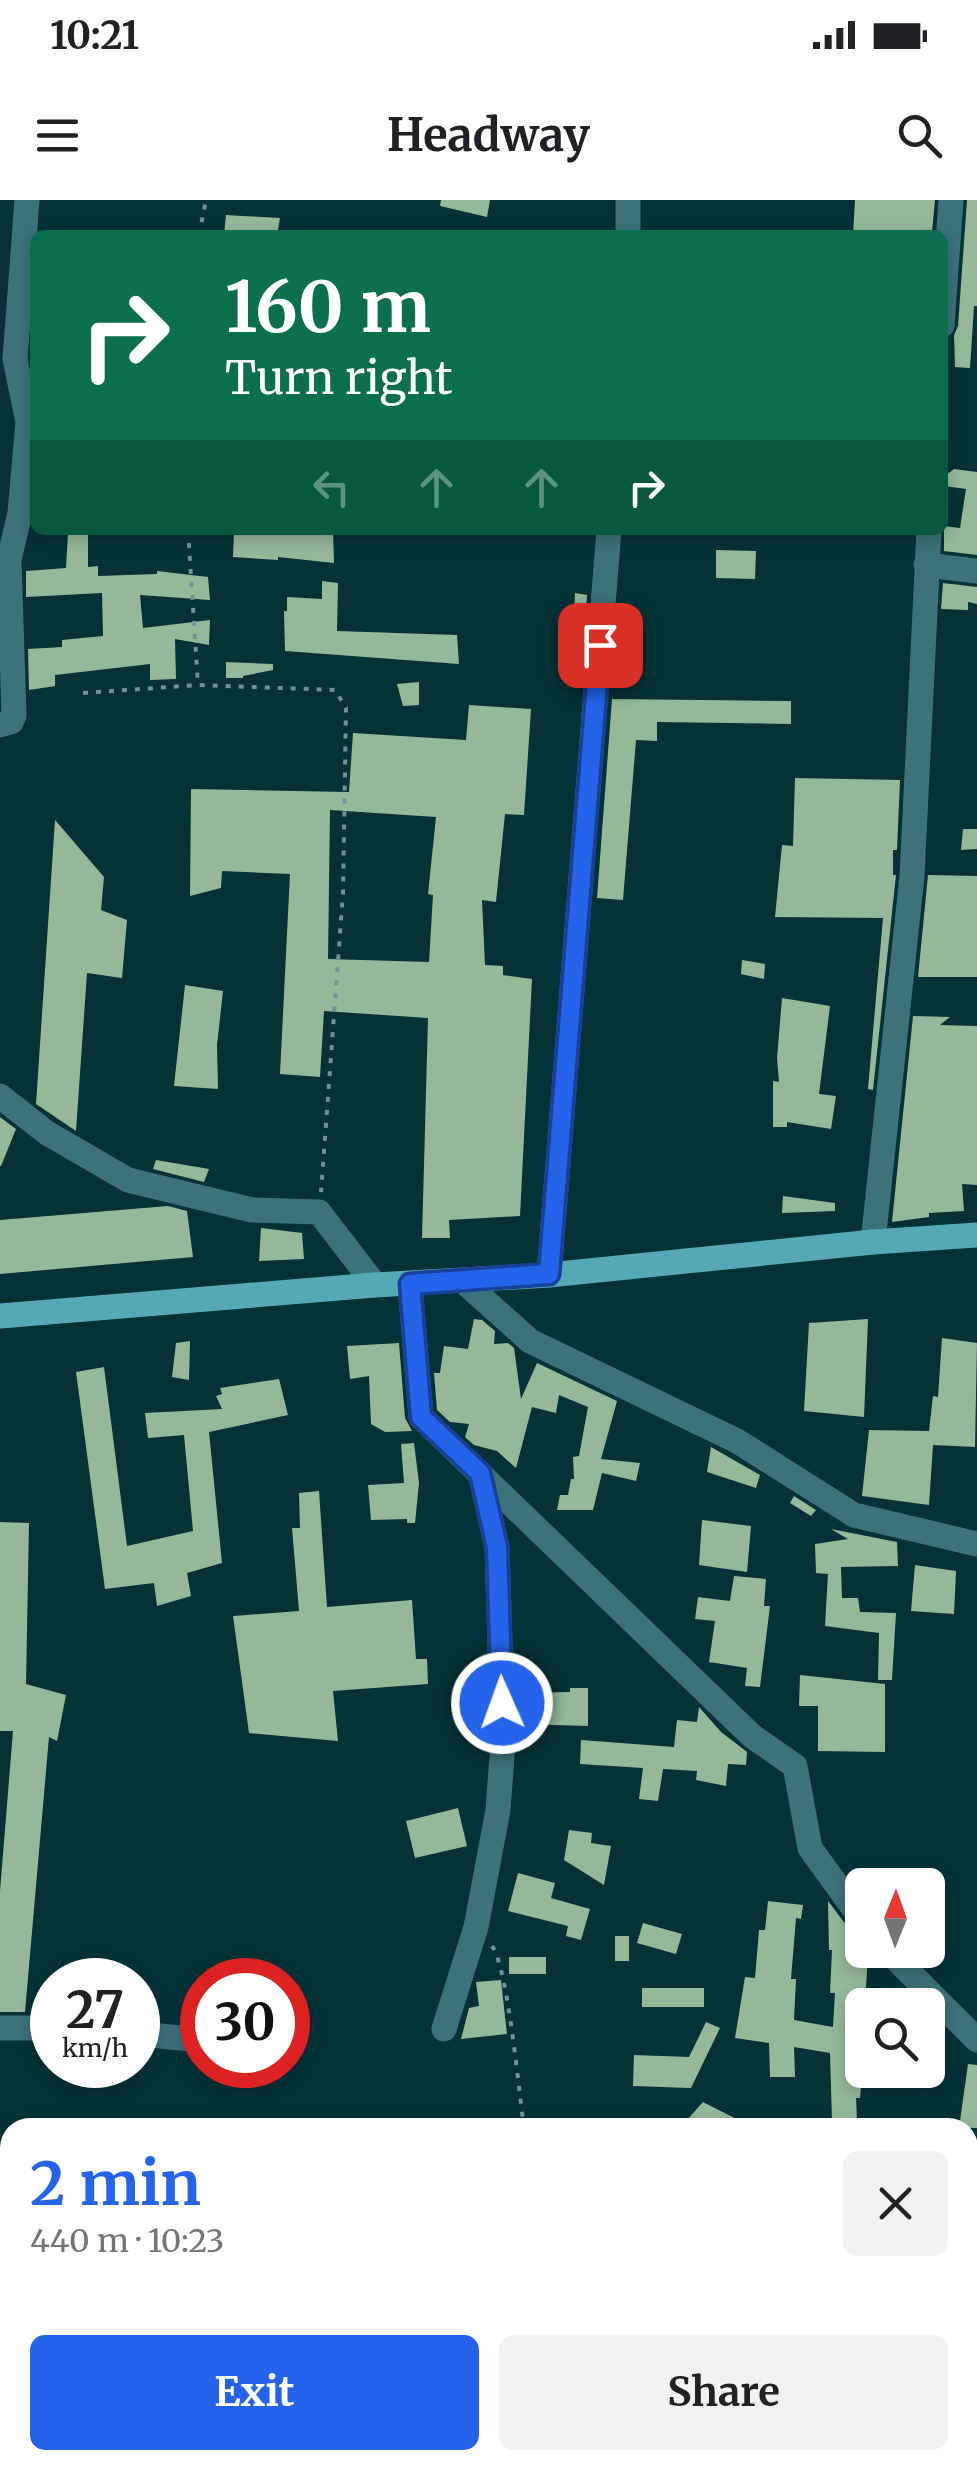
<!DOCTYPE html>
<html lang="en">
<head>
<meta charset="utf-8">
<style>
	body { margin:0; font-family:Merriweather,serif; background:#f2f2f2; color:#202124; height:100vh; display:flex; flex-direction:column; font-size:38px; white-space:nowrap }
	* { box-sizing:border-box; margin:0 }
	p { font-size:32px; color:#757577 }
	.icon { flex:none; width:55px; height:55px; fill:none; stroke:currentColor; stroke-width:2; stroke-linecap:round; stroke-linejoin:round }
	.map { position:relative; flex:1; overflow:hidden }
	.details { position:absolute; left:0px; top:1918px; width:978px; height:352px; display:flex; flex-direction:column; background:#fff; border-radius:30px 30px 0 0; box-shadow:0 5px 15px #0003 }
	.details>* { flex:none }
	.guide { position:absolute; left:30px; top:30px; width:918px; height:305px; border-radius:15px; box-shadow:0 5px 15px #0003; background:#0b6e4f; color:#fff; overflow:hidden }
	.needle { width:65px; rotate:1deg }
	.buttons { position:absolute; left:845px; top:1668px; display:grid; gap:20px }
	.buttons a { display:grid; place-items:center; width:100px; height:100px; border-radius:15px; background:#fff; box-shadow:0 5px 15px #0003; font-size:50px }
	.speed { position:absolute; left:30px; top:1758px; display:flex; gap:20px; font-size:50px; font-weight:700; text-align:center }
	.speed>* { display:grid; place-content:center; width:130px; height:130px; border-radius:50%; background:#fff; box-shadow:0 5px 15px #0003; line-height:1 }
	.speed small { font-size:25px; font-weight:400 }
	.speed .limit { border:15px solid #d22; background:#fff; color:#111 }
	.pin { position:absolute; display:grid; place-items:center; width:85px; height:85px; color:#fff; margin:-42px; border-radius:20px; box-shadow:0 5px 15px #0006 }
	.me { position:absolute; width:110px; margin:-55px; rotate:358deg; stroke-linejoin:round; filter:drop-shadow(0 0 8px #0008) }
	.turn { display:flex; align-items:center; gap:35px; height:210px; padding:0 30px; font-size:45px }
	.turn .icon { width:130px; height:130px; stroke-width:2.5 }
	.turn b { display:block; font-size:70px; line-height:85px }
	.lanes { display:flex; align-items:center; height:95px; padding:0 30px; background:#0003; justify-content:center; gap:50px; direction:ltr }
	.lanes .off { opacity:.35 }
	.round { display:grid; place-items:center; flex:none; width:105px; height:105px; border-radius:15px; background:#f2f2f2 }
	.overview { display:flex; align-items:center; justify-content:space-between; height:170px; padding:0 30px }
	h1 { font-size:60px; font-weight:700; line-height:75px; color:#2563eb }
	.cta { display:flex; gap:20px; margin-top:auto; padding:20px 30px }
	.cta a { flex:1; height:115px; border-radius:15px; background:#2563eb; color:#fff; font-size:40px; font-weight:700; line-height:115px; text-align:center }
	.cta a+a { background:#f2f2f2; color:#202124 }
	.status { display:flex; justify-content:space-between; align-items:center; height:70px; padding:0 50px; background:#fff; direction:ltr }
	.status svg { height:28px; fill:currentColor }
	header { display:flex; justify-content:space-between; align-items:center; height:130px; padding:0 30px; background:#fff; font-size:45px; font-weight:700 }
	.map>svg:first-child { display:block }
	.building { fill:#95b899; fill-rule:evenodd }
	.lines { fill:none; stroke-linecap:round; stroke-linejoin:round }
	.path { stroke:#6f9398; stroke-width:4; stroke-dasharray:5 8; stroke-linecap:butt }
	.minor { stroke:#3c727a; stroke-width:25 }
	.major { stroke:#55a9b6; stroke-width:25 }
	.route-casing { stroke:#184099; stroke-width:25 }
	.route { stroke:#2563eb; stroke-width:18 }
</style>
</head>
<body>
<div class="status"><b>10:21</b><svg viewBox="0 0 49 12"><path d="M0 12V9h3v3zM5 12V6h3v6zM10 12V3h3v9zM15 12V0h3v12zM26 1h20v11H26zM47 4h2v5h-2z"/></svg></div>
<header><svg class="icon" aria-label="menu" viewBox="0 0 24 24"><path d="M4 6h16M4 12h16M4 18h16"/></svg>Headway<svg class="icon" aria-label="search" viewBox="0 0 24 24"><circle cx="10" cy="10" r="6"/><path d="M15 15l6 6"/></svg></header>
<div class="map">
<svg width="977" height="2269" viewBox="0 0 977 2269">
	<rect width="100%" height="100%" fill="#043237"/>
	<g class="building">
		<path d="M441 0H490L487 17 440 6Z"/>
		<path d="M855 0H935L932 32 853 35Z"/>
		<path d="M967 0H977V106H974L970 168 955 167 954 135 958 126Z"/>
		<path d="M226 15 280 18 277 35H224Z"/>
		<path d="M954 269 977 272V355L944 351V326L960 328 966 289 945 286 946 275Z"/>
		<path d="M234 330H333L334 363 278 357V360L233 357Z"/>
		<path d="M68 333H88V367L98 366V376L157 374V371L208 377 210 400 140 395 143 428 210 420 209 445 175 439 176 479 150 480V464L55 475V486L29 490 28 449 62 447V440L103 436 102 393 26 397V371L66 368Z"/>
		<path d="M716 350 756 351 755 379 716 378Z"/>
		<path d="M322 381 338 383 337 431 457 435 459 464 285 451 284 411H287V397L322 399Z"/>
		<path d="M943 383 977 387V404L968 402V410L941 409Z"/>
		<path d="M575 393 587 395 585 421 574 419Z"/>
		<path d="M226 462 273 464V470L243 476V478H226Z"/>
		<path d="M419 482V505L403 506 397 484Z"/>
		<path d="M612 499 791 501V524L657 522V541L636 540 623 700 597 698Z"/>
		<path d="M469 505 531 509 524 615 505 614 496 702 482 700 485 765 503 766V775L532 779 520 1016 449 1020 450 1038H422L428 818 324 811 320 877 280 874 290 674 222 671 221 688 190 696 191 589 349 592 353 533 466 540ZM330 610 436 617 428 694 433 695 429 762 328 759Z"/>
		<path d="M795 578 900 580 897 650H893V675H896L873 890 868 889 883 718 775 717 782 645 793 646Z"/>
		<path d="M55 620 104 677 101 710 127 720 122 778 87 773 76 931 36 904Z"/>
		<path d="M963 629H977V649L961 650Z"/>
		<path d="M928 675 977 676V777H918Z"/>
		<path d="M742 760 765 764 764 779 741 774Z"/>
		<path d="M185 785 223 791 217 845 218 889 174 886Z"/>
		<path d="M782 798 830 806 819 894 836 896 831 929 787 922V927H773V881L779 882 777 858Z"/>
		<path d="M913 816 950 817 940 825 977 826V985L962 984 964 1011 929 1013V1017L892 1022Z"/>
		<path d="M0 917 16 929 1 966H0Z"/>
		<path d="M156 960 209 969 204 982 153 969Z"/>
		<path d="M783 996 835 1003V1011L782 1013Z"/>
		<path d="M168 1006 187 1011 193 1057 0 1074V1020Z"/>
		<path d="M261 1028 302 1033 304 1059 259 1061Z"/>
		<path d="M474 1119 482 1120 495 1131 494 1144 508 1143 514 1148 521 1199 537 1163 617 1201 601 1259 640 1263 636 1281 602 1273 593 1310H557L560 1295H568L571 1279H574L573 1257 579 1256 588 1207 559 1195 556 1213 532 1207 516 1268 497 1251 474 1245 465 1237 469 1224 450 1222 437 1210 434 1173H440L444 1146 468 1149Z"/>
		<path d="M868 1119 864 1217 804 1211 809 1123Z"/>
		<path d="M942 1138 977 1143 975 1247 933 1245 929 1305 862 1296 869 1230 929 1231 933 1196 938 1197Z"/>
		<path d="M190 1141 189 1180 172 1177 176 1143Z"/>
		<path d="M399 1143 405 1218 412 1231 385 1232 371 1224 369 1176 350 1179 347 1146Z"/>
		<path d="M104 1167 127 1346 193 1331 184 1235 148 1238 145 1213 222 1209 216 1196 222 1194 220 1188 279 1179 288 1215 209 1232 222 1363 187 1373 191 1396 157 1406 154 1383 105 1389 76 1172Z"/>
		<path d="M414 1243 419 1283 415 1323H407V1319L371 1320 368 1285 404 1283 401 1244Z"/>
		<path d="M711 1247 760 1275 756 1288 707 1272Z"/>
		<path d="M319 1291 327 1407 412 1400 416 1459H427L428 1484 333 1491 338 1541 249 1533 233 1416 299 1411 292 1328H300L299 1293Z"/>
		<path d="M794 1296 816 1310 811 1316 790 1303Z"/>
		<path d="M702 1320 751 1326 747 1372 699 1365Z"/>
		<path d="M0 1322 29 1323 26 1484 66 1495 57 1541 49 1537 25 1812H0V1691L13 1531H0Z"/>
		<path d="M831 1329 897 1342 898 1366 841 1367 842 1398H858L860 1412 896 1413 892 1480H878L879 1433 825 1426 828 1374 816 1373 815 1344 848 1339Z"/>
		<path d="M915 1365 956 1371 954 1414 911 1411Z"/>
		<path d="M734 1376 766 1379 764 1406H770L760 1487 745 1486 747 1468 709 1462 715 1421 695 1419 698 1397 730 1401Z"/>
		<path d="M800 1475 885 1484V1552L818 1551V1506H799Z"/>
		<path d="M570 1488H588V1526L519 1524 518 1493 570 1492Z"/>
		<path d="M699 1507 721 1532 747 1552 746 1565 728 1564 726 1586 696 1580 697 1571 663 1569 658 1601 639 1599 643 1568 580 1564 581 1540 674 1547 677 1520 697 1522Z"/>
		<path d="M458 1608 467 1646 415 1658 406 1621Z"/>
		<path d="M569 1630 592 1633 591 1643 611 1646 604 1685 564 1660Z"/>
		<path d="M518 1673 555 1683 551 1698 590 1709 581 1740 566 1736 568 1726 508 1711Z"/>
		<path d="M768 1701 803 1705 801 1719 796 1718 791 1779H796L794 1820 833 1827 835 1793H830L832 1750H829L828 1701 850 1730 862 1736V1753H868L865 1805H862V1875L860 1898H856L857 1920 832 1921 830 1853 794 1847 795 1877H770L769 1843 735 1838 745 1777 755 1778 759 1730H765Z"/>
		<path d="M643 1723 682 1734 676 1754 637 1743Z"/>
		<rect x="615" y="1736" width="14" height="25"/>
		<rect x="509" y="1757" width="37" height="17"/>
		<path d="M501 1780 507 1834 461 1839 469 1808 479 1806 476 1782Z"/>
		<rect x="642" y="1788" width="62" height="19"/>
		<path d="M706 1822 720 1828 691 1888 633 1886 634 1855 689 1857Z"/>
		<path d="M968 1864 977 1865V1928H959Z"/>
		<path d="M703 1902 754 1928H696L687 1920Z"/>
	</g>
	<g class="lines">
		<g class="path">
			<path d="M199 35 206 0"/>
			<path d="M188 330 198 485"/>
			<path d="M83 493 198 485 335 490 346 508 343 693 321 992"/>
			<path d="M492 1746C508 1768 519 1893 524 1928"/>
			<path d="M643 2260 644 2269"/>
		</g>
		<g class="minor">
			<path d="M628 35V0"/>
			<path d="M942 125 951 0"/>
			<path d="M926 365 977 371"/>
			<path d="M0 525 11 522 14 515 9 360 20 313 28 222 15 159 27 0"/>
			<path d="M0 896 47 933 128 980 252 1010 319 1012 375 1085"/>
			<path d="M873 1042 912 676 929 330"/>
			<path d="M549 1075 609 330"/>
			<path d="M463 1081 530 1141 737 1241 854 1315 977 1344"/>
			<path d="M410 1085 421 1217 752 1536 795 1566 810 1648 862 1720"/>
			<path d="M887 1750 977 1840"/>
			<path d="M0 1828H52"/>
			<path d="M444 1829 476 1727 498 1610 503 1542 497 1347 480 1273"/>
			<path d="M138 1834 202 1840"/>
			<path d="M0 2106 10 2107"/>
			<path d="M83 2269V2260"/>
		</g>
		<path class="major" d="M0 1116 375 1085 549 1075 873 1042 977 1035"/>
	</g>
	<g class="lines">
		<g class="route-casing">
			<path id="route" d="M502 1503 497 1347 480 1273 421 1217 410 1084 549 1074 600 445"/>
		</g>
		<use href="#route" class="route"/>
	</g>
</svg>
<div class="buttons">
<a><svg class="needle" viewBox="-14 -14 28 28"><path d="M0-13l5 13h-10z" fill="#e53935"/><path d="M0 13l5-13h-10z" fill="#757577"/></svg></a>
<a><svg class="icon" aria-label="search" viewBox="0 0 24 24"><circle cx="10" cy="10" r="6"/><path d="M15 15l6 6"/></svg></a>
</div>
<div class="speed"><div>27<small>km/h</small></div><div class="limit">30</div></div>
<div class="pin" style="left:600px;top:445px;background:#d93025"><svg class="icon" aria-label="arrive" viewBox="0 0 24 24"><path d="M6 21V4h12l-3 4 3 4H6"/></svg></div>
<svg class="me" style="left:502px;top:1503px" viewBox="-20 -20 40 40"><circle r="17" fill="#2563eb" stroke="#fff" stroke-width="3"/><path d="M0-11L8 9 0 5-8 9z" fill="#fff"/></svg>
<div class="guide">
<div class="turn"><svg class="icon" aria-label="right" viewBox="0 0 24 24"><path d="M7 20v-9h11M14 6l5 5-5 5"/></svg><div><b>160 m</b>Turn right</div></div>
<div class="lanes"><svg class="icon off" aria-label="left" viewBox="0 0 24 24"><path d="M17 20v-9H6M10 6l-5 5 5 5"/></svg><svg class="icon off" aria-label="ahead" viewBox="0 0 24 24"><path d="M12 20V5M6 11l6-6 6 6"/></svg><svg class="icon off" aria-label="ahead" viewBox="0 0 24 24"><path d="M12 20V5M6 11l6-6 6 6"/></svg><svg class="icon" aria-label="right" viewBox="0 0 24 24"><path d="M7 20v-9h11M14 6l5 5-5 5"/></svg></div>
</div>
<section class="details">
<div class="overview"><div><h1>2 min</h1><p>440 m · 10:23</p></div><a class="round"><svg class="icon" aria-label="close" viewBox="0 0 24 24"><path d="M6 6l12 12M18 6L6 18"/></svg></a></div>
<div class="cta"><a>Exit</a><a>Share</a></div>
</section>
</div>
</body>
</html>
